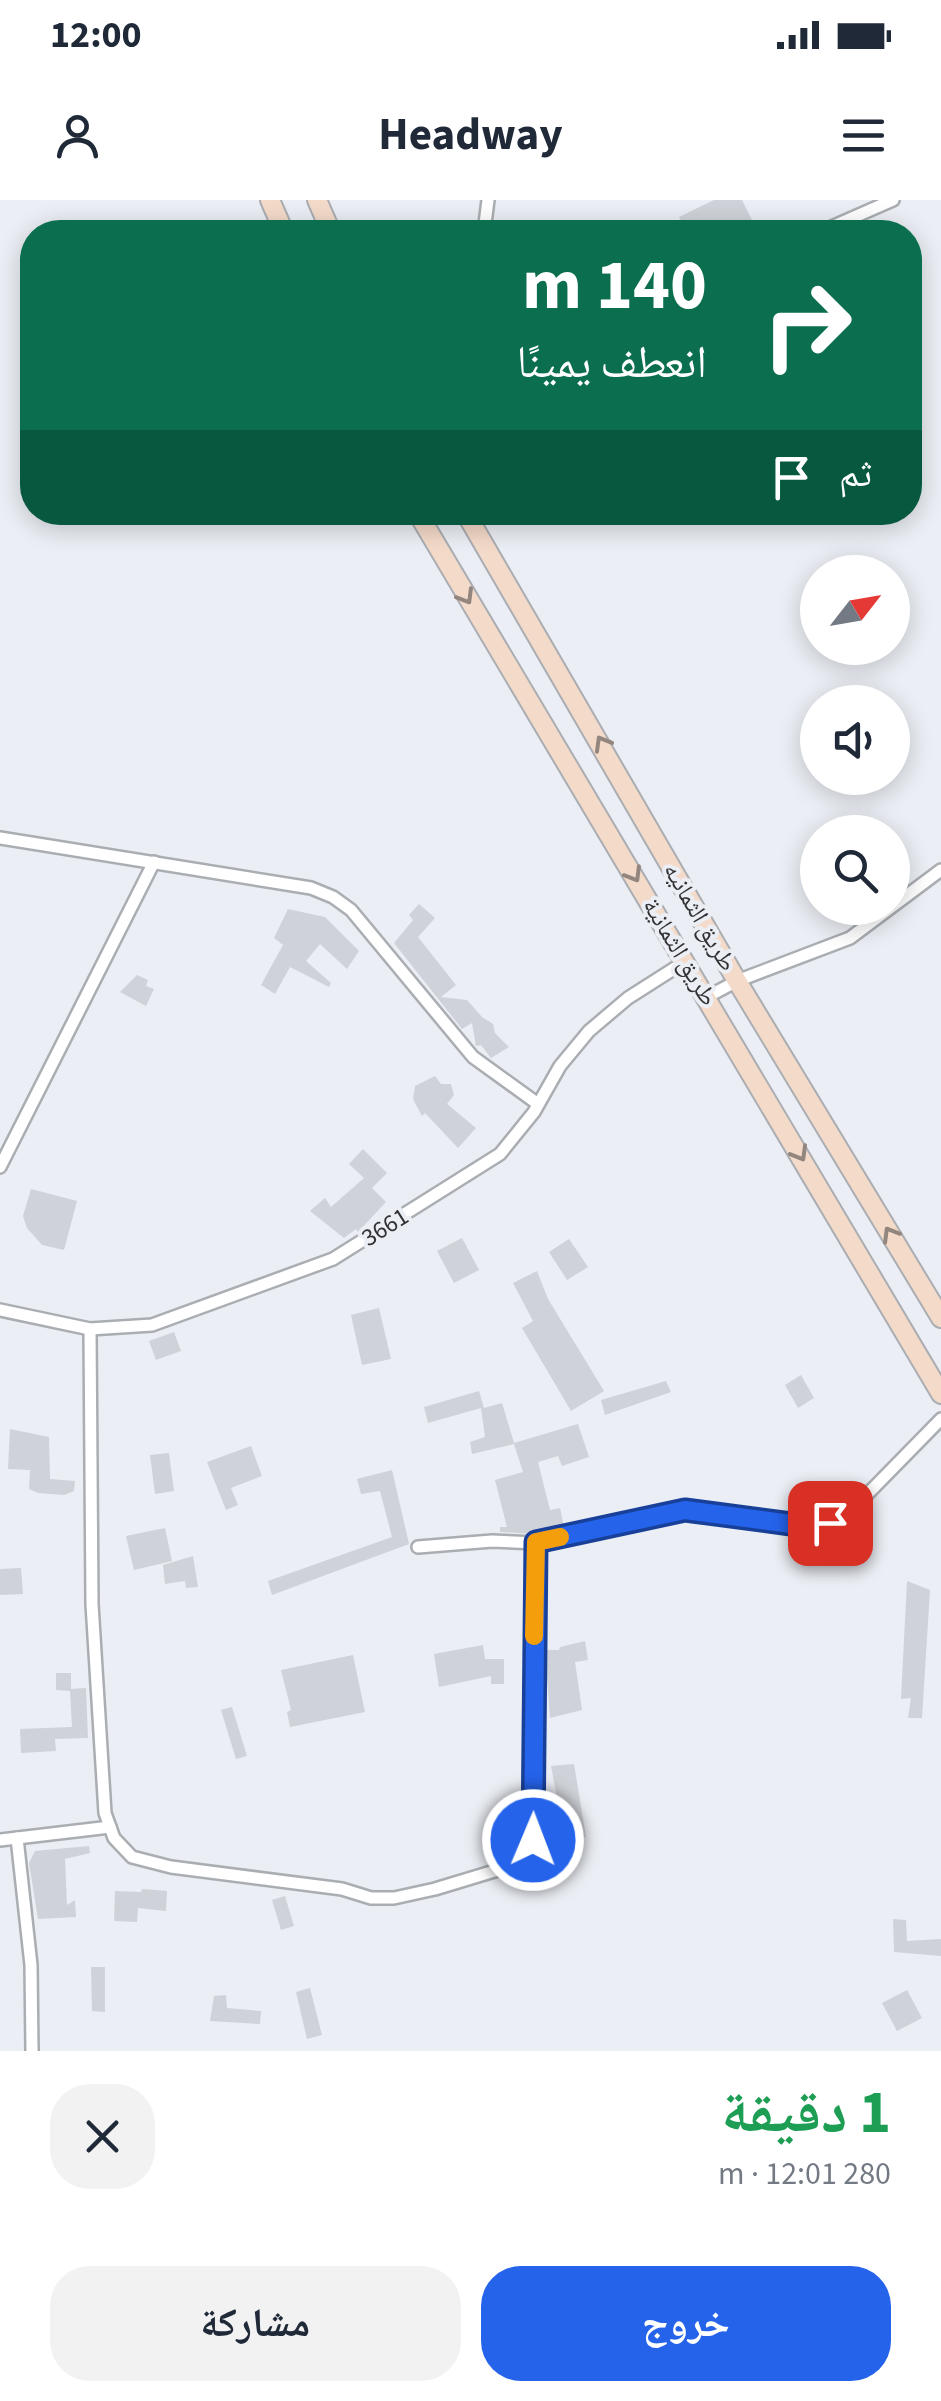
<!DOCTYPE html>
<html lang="ar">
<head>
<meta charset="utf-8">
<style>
	body { margin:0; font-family:"Source Sans 3","Noto Naskh Arabic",sans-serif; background:#f2f2f3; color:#1f2937; direction:rtl; height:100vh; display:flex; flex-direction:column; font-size:38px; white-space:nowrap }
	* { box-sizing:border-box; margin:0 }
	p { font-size:32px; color:#747a83 }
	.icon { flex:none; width:55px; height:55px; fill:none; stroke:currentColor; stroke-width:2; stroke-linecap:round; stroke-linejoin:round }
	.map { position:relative; height:1851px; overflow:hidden; direction:ltr }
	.drawer { display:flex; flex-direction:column; background:#fff; flex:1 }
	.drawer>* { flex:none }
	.top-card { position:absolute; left:20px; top:20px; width:902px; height:305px; border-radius:40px; box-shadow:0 5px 25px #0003; direction:rtl; background:#0b6e4f; color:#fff; overflow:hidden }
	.needle { width:65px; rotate:59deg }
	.buttons { position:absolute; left:800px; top:355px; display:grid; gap:20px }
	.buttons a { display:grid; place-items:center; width:110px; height:110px; border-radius:50%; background:#fff; box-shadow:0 5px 25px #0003; font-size:50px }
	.pin { position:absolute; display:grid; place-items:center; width:85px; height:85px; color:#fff; margin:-42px; border-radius:20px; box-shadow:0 5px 15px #0006 }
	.me { position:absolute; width:110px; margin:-55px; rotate:1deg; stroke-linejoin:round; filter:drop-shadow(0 0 8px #0008) }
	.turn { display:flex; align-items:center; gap:35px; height:210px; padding:0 50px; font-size:45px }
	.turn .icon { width:130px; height:130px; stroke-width:2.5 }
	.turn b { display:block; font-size:70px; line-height:85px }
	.then { display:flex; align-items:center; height:95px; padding:0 50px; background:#0003; gap:20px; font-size:38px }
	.round { display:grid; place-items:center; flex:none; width:105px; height:105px; border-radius:40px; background:#f2f2f3 }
	.headline { display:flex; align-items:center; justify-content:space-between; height:170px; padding:0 50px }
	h1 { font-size:60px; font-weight:700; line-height:75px; color:#1e9e55 }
	.cta { display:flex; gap:20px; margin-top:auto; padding:20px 50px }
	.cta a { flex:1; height:115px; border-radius:40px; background:#2563eb; color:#fff; font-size:40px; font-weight:700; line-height:115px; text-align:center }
	.cta a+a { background:#f2f2f3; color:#1f2937 }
	.status { display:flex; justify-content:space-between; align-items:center; height:70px; padding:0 50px; background:#fff; direction:ltr }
	.status svg { height:28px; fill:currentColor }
	header { display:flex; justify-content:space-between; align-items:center; height:130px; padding:0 50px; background:#fff; font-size:45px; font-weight:700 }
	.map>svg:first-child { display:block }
	.building { fill:#cfd2d8 }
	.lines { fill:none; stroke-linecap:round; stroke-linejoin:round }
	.street-casing { stroke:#aaaeb3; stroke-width:16 }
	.secondary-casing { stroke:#aaaeb3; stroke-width:22 }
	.street { stroke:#fff; stroke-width:11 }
	.secondary { stroke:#f4dac9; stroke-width:18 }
	.oneway { stroke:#92867e }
	.route-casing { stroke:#184099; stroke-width:25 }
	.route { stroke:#2563eb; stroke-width:18 }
	.slow { stroke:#f59e0b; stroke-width:18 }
	.labels { text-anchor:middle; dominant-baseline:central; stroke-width:8; stroke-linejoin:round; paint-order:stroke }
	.street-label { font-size:25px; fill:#313234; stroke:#ebeef4 }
</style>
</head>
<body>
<div class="status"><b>12:00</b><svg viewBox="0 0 49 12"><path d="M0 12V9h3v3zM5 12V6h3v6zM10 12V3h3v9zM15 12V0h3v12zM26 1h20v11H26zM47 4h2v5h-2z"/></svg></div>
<header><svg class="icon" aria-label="menu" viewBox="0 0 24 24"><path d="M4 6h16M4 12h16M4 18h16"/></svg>Headway<svg class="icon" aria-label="person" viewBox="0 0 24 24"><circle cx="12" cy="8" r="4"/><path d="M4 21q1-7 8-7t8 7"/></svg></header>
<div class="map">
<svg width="941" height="1851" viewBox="0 0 941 1851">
	<rect width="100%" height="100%" fill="#ebeef4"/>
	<g class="building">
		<path d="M714 0H742L758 32H687L679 17Z"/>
		<path d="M419 704 435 718 418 737 456 785 441 797 467 800 482 817 493 824 495 833 509 847 491 858 481 845 476 846 472 823 462 829 394 743 413 720 409 715Z"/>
		<path d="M288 709 325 717 359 751 347 769 320 744 306 761 331 783 329 787 290 767 275 794 261 785 283 745 274 738Z"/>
		<path d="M137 775 148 780 146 786 154 789 146 806 120 792Z"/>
		<path d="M435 876 441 884H451L454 895 447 904 476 928 458 948 425 913 422 916 413 899 415 886Z"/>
		<path d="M363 949 387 973 372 988 386 1002 358 1032 356 1029 344 1038 310 1011 325 998 331 1007 364 978 349 964Z"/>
		<path d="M31 989 77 1001 64 1050 42 1045 27 1028 23 1016Z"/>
		<path d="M462 1038 479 1070 454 1083 437 1051Z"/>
		<path d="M569 1039 588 1067 567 1080 549 1052Z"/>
		<path d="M537 1071 548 1099 604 1191 571 1211 522 1128 533 1121 513 1083Z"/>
		<path d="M379 1108 391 1159 362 1165 351 1115Z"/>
		<path d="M174 1132 181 1151 156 1160 149 1141Z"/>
		<path d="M801 1175 814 1198 798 1208 785 1185Z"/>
		<path d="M666 1181 671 1192 605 1215 601 1200Z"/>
		<path d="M479 1191 484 1208 502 1203 514 1243 578 1224 589 1257 562 1266 558 1256 538 1262 550 1310 560 1308 564 1327 535 1334 500 1332V1327H507L495 1280 523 1272 514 1244 472 1254 470 1242 485 1237 481 1208 428 1223 424 1207Z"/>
		<path d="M10 1229 49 1237 50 1279 75 1281 74 1291 64 1295 38 1293 29 1289 30 1270 8 1269Z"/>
		<path d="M251 1246 262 1276 231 1288 238 1305 226 1310 207 1262Z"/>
		<path d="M169 1253 174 1291 155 1294 150 1255Z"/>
		<path d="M392 1270 409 1344 272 1395 268 1381 392 1337 380 1291 361 1294 357 1279Z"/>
		<path d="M165 1328 172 1361 134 1370 126 1336Z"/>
		<path d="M193 1356 198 1387 186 1388 185 1381 165 1384 163 1365Z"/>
		<path d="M21 1368 23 1394 0 1395V1369Z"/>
		<path d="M907 1381 930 1390 922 1518H908L911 1498 901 1499Z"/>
		<path d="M585 1441 588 1460 575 1462 582 1510 550 1518 545 1450H559L560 1447Z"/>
		<path d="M483 1445 485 1459H504V1484H491V1476L439 1487 434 1454Z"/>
		<path d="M353 1455 365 1512 290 1527 287 1512 291 1510 281 1470Z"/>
		<path d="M56 1473H71V1489L86 1488 88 1538 55 1539 56 1551 21 1553 20 1529 72 1527 70 1491 56 1490Z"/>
		<path d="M232 1507 247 1556 236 1559 221 1510Z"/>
		<path d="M574 1564 586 1637 576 1639 577 1648 546 1652 543 1622 561 1619 551 1566Z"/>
		<path d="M89 1646 90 1653 65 1659 67 1705 75 1700 76 1717 38 1719 29 1663 35 1651Z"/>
		<path d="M142 1689 167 1691 166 1711 138 1708 137 1722 114 1721 115 1691 141 1692Z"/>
		<path d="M285 1696 294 1726 281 1730 272 1700Z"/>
		<path d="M893 1719 906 1720 907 1741 941 1739V1756L894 1752Z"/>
		<path d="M91 1767H105V1812L92 1811Z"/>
		<path d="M310 1788 322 1835 307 1839 296 1792Z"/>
		<path d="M907 1790 922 1818 897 1831 882 1803Z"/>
		<path d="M226 1795 227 1808 261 1811 260 1824 210 1821 214 1796Z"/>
	</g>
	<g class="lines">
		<g class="street-casing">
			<g id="street">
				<path d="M484 32 488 0"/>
				<path d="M820 32 893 0"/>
				<path d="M0 638 311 688 333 697 351 710 473 857 538 904"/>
				<path d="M707 797 737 781 850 738 941 670"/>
				<path d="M0 967 154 662"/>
				<path d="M0 1110 90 1129 152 1125 333 1059 500 954 534 912 560 866 589 831 628 798 686 761"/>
				<path d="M90 1129 92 1404 105 1613 114 1638 132 1657 171 1667 342 1689 371 1698H394L435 1689 521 1663 531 1653 533 1640 536 1343"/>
				<path d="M418 1347 492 1341 536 1343 685 1310 791 1325 831 1323 846 1316 941 1219"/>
				<path d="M17 1638 31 1765 32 1851"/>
				<path d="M0 1640 110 1627"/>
			</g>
		</g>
		<g class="secondary-casing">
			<g id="secondary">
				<path d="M270 0 284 32"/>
				<path d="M317 0 331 32"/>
				<path d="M417 312 941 1194"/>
				<path d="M465 312 737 781 941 1118"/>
			</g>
		</g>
		<use href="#street" class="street"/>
		<use href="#secondary" class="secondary"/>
	</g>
	<defs><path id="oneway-chevron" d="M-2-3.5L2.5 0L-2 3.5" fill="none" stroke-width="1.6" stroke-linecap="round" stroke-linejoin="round" transform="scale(2.5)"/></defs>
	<g class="oneway">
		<use href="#oneway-chevron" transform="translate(466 397) rotate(59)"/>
		<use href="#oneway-chevron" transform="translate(602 543) rotate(-120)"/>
		<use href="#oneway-chevron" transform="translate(634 675) rotate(59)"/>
		<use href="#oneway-chevron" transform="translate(800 954) rotate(60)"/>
		<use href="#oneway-chevron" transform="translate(890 1034) rotate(-121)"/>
	</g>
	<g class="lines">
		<g class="route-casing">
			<path id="route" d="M533 1640 536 1342 685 1310 791 1324 830 1323"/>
		</g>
		<use href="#route" class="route"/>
		<path class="slow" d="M534 1436 536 1342 560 1337"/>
	</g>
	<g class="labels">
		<g class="street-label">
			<text transform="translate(700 717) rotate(60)">طريق الثمانيه</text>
			<text transform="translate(680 752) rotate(59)">طريق الثمانية</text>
			<text transform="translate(385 1027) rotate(-32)">3661</text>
		</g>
	</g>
</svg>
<div class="buttons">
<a><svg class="needle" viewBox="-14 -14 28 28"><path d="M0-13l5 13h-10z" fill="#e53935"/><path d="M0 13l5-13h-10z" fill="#747a83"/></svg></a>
<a><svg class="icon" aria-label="sound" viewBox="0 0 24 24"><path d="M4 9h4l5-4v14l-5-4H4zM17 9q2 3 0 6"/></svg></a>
<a><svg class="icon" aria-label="search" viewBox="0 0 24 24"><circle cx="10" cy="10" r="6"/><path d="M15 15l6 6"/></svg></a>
</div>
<div class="pin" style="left:830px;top:1323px;background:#d93025"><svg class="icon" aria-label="arrive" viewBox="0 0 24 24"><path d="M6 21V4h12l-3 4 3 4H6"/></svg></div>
<svg class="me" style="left:533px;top:1640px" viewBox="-20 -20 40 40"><circle r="17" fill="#2563eb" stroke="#fff" stroke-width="3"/><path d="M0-11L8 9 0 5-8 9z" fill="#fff"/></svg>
<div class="top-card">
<div class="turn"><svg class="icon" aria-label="right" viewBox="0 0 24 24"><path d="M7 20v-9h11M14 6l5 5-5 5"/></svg><div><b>140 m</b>انعطف يمينًا</div></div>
<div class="then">ثم<svg class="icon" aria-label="arrive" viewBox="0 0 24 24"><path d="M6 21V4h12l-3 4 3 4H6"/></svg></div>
</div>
</div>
<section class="drawer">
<div class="headline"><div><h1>1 دقيقة</h1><p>280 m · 12:01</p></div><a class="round"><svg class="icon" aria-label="close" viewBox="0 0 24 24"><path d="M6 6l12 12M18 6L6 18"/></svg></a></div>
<div class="cta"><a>خروج</a><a>مشاركة</a></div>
</section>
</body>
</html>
